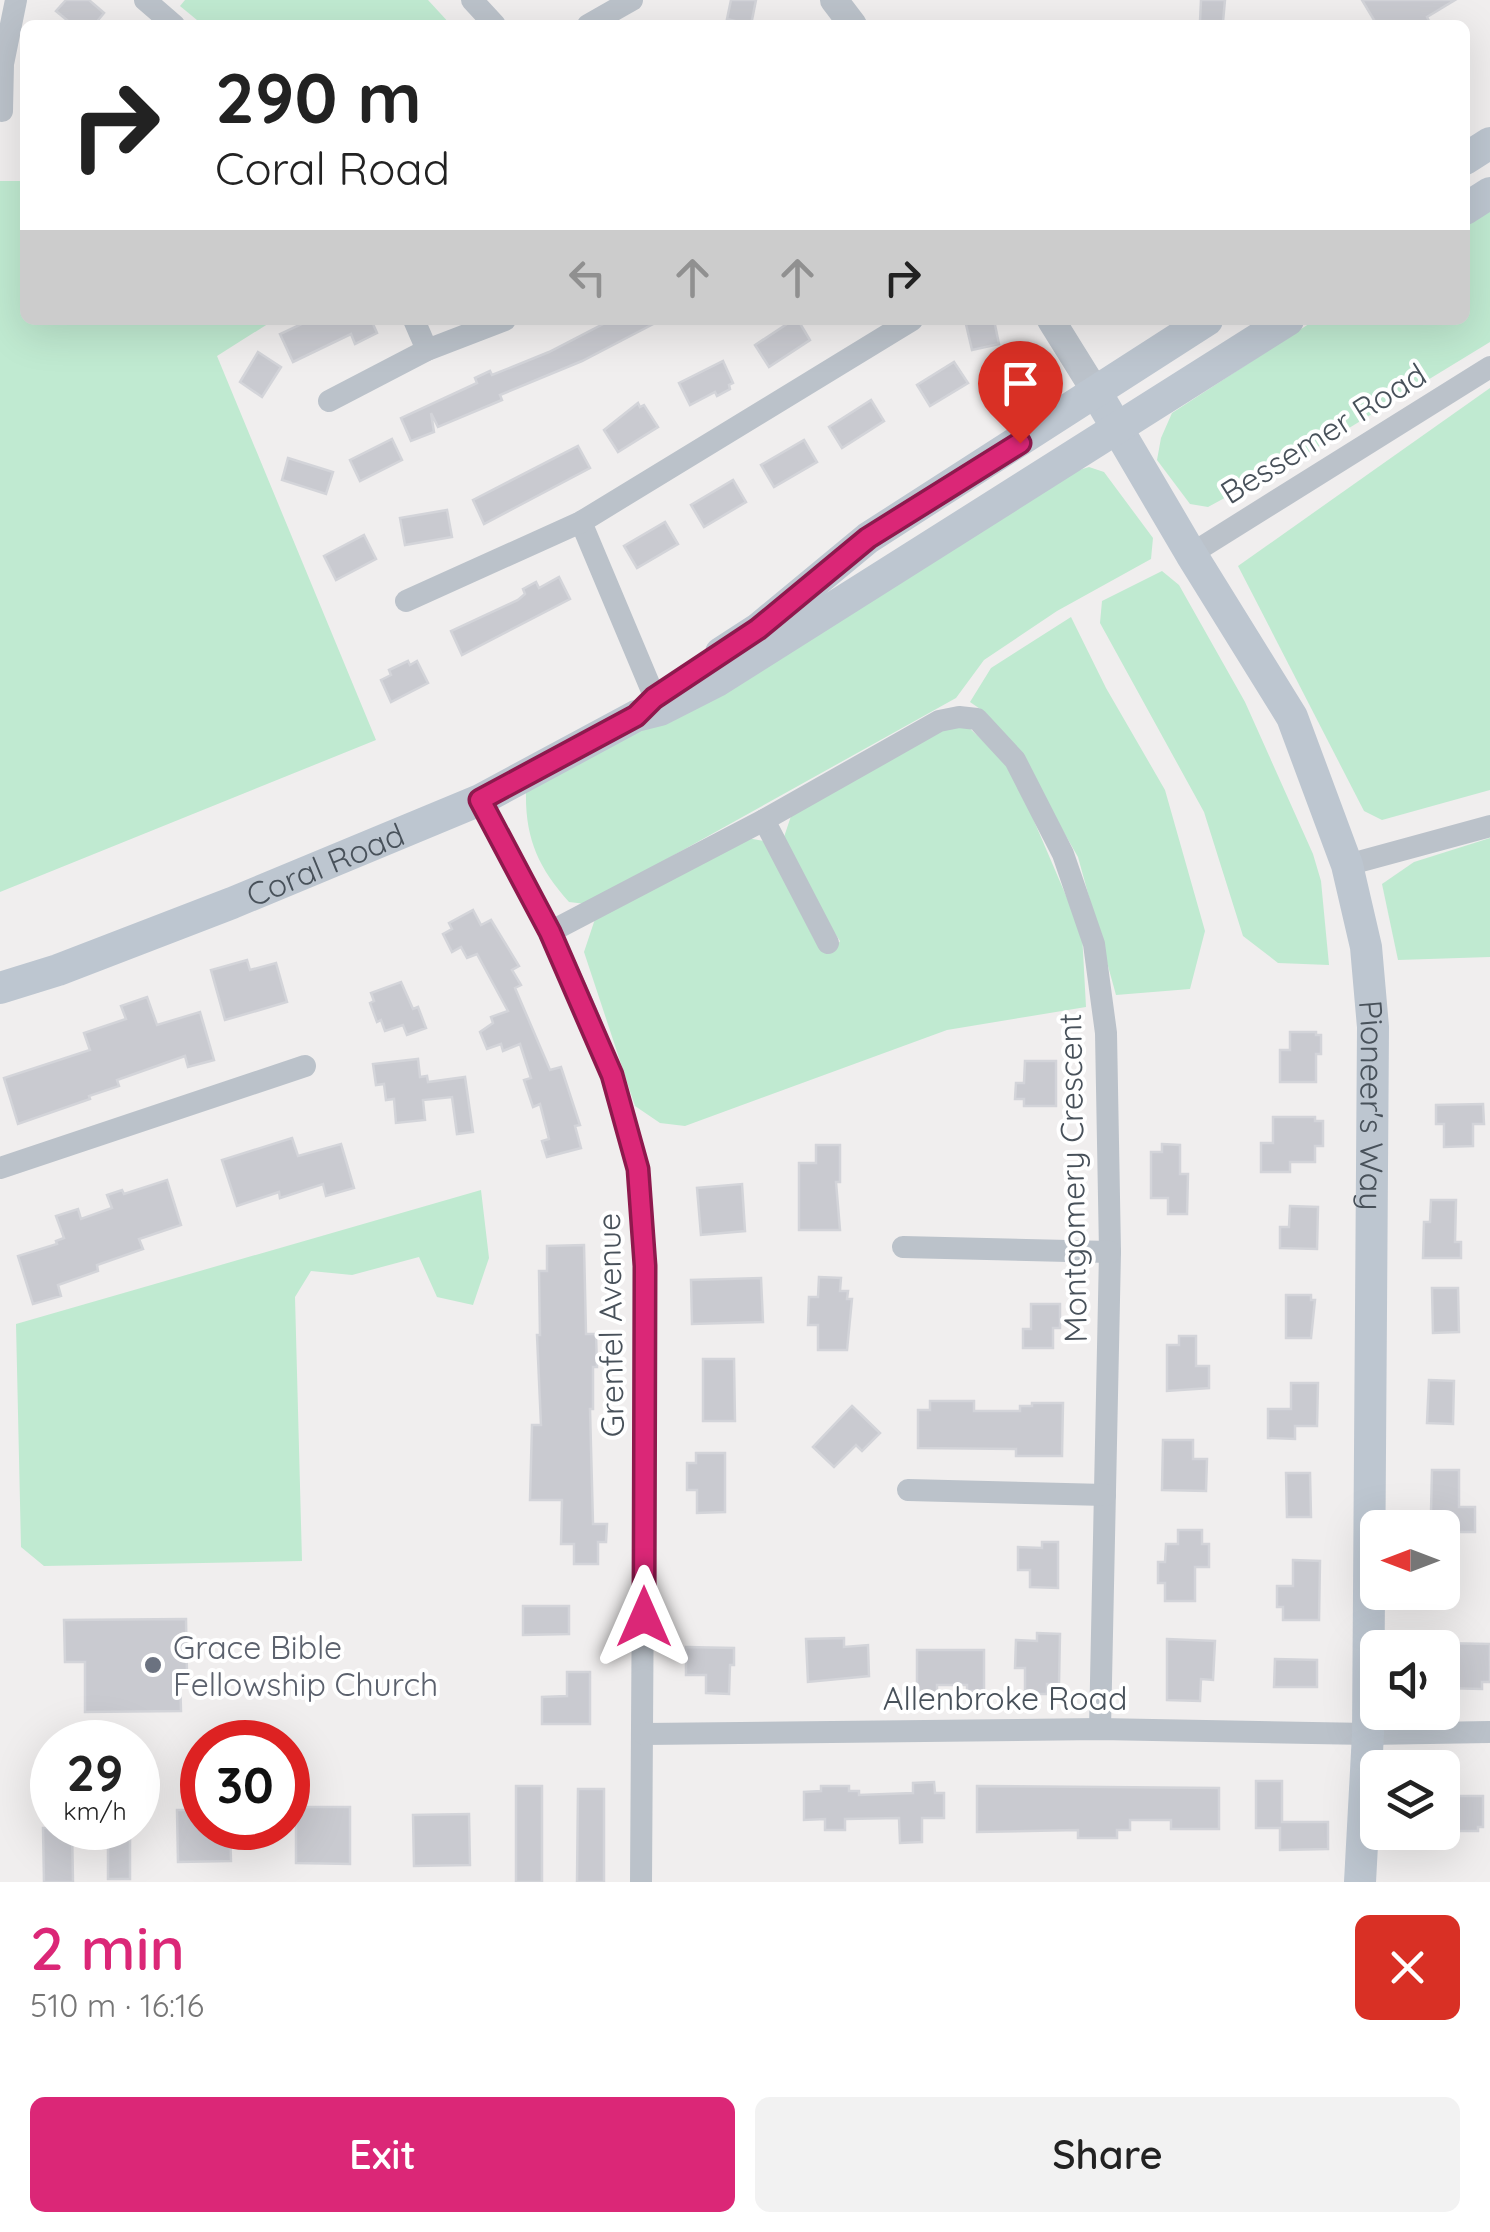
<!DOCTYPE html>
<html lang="en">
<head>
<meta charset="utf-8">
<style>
	body { margin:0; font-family:Quicksand,sans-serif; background:#f2f2f2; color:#222; height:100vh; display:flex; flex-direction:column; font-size:38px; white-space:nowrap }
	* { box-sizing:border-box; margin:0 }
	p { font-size:32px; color:#767676 }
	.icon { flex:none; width:55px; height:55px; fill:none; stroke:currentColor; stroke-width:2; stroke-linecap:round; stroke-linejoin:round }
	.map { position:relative; height:1882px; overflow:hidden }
	.details { display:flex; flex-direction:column; background:#fff; flex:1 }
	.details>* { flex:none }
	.hud { position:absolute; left:20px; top:20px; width:1450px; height:305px; border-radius:15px; box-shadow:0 10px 40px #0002; background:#fff; color:#222; overflow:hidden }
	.needle { width:65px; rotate:270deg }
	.tools { position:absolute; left:1360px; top:1510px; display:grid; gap:20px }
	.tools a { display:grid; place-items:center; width:100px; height:100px; border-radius:15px; background:#fff; box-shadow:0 10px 40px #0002; font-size:50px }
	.speed { position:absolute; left:30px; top:1720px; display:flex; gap:20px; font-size:50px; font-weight:700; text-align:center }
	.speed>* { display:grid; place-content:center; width:130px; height:130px; border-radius:50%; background:#fff; box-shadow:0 10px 40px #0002; line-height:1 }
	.speed small { font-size:25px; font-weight:400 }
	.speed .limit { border:15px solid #d22; background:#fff; color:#111 }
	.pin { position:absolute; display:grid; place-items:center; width:85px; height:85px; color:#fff; margin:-102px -42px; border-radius:50% 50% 50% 0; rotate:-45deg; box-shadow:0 0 10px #0007 }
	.pin .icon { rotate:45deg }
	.me { position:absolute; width:110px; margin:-55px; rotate:0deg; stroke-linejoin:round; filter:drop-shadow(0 0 8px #0008) }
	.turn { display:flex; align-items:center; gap:35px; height:210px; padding:0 30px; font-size:45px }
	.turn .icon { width:130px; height:130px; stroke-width:2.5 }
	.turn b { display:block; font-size:70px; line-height:85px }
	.lanes { display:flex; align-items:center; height:95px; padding:0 30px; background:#0003; justify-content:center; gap:50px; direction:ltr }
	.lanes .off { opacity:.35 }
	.round { display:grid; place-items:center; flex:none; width:105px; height:105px; border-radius:15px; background:#f2f2f2 }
	.headline { display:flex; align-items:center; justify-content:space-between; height:170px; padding:0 30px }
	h1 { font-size:60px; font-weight:600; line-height:75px; color:#db2777 }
	.button { display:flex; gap:20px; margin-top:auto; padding:20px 30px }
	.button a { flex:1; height:115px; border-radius:15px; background:#db2777; color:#fff; font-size:40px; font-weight:600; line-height:115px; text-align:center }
	.button a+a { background:#f2f2f2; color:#222 }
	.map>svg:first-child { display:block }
	.green { fill:#c0ead1 }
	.building { fill:#c9cad0; stroke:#d3d4d9; stroke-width:2.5 }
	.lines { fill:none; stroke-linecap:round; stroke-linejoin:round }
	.minor { stroke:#bbc2ca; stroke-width:22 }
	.tertiary { stroke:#bbc2ca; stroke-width:28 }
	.secondary { stroke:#bdc6d0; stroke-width:32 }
	.route-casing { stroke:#8e194d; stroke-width:25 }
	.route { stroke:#db2777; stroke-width:18 }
	.worship-dot { fill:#6b7280; stroke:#fff; stroke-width:4 }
	.labels { text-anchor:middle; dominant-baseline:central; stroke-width:8; stroke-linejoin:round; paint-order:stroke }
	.street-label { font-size:32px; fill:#48515a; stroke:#fff }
	.worship-label { font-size:32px; fill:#5b616d; stroke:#fff; text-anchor:start }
</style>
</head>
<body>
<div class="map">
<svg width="1490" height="1882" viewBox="0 0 1490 1882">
	<rect width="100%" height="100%" fill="#f0eeee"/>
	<g class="green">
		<path d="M185 0H428L451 25H203L180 6Z"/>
		<path d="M0 181H25V320H274L217 356 376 740 0 892Z"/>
		<path d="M1490 205V342L1313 450 1208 507 1190 504 1157 460 1161 438 1172 413 1315 320H1465V222Z"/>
		<path d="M1490 388V790L1382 820 1364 811 1238 566Z"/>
		<path d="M1089 467 1104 472 1153 538 1151 559 1057 611 984 660 956 698 586 904 569 902C538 867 525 838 526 791L1057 477Z"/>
		<path d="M1162 571 1179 585 1245 702 1313 854 1321 881 1329 965 1278 963 1243 936 1204 812 1100 623 1102 601Z"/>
		<path d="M1071 617 1106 688 1165 790 1205 931 1190 989 1116 995 1078 857 1020 756 986 713 970 702 991 668Z"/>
		<path d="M939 724 966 725 1011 767 1082 933 1086 1007 947 1030 685 1126 660 1123 635 1106 584 952 596 916 747 838 764 841 814 939 833 952 840 941 810 897 784 837 793 810Z"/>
		<path d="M1490 838V957L1398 960 1382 884 1414 862Z"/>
		<path d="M481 1190 489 1258 473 1305 437 1297 419 1257 352 1275 311 1271 295 1297 302 1561 44 1566 21 1547 16 1324Z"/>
	</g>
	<g class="building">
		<path d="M66 0H89L104 13 94 25H73L56 11Z"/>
		<path d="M731 0H756L751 25 727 19Z"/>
		<path d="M1201 0H1225L1223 22H1200Z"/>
		<path d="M1362 0H1455L1427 17 1431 25H1377Z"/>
		<path d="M310 320H382L373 324 377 333 355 344 351 334 293 362 280 334Z"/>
		<path d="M611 320H661L582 361 500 395 502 400 438 427 431 413 434 432 411 441 401 418 477 383 475 378 490 371 492 375 549 352Z"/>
		<path d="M793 320H798L810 340 769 367 755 345Z"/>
		<path d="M965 320H994L999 344 972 350Z"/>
		<path d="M258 352 281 367 262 397 240 382Z"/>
		<path d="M723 361 733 383 729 385 730 389 717 396 715 392 690 405 679 383Z"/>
		<path d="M954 362 968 383 930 406 917 385Z"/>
		<path d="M871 400 884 421 842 448 829 427Z"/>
		<path d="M638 403 640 407 644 405 658 427 618 452 604 430Z"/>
		<path d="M392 439 402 460 360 481 350 460Z"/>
		<path d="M804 440 817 462 774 487 761 465Z"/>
		<path d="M578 446 590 468 484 524 473 500Z"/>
		<path d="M288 458 333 472 326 494 282 480Z"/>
		<path d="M733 480 746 502 704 527 691 505Z"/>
		<path d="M447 510 452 537 405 545 400 518Z"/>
		<path d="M665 522 678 544 637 568 624 546Z"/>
		<path d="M364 535 376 559 336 580 324 556Z"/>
		<path d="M559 577 570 599 462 655 451 631 518 600 525 594 523 589 536 582 539 588Z"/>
		<path d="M408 661 410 665 417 661 428 683 391 702 381 680 391 675 389 670Z"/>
		<path d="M473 910 481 925 491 920 519 966 512 970 521 985 515 988 550 1070 561 1067 580 1125 575 1126 581 1148 547 1157 542 1141 549 1139 540 1104 533 1107 524 1080 531 1078 520 1044 503 1051 501 1044 487 1049 480 1032 493 1023 491 1017 508 1011 477 954 467 958 461 947 452 952 443 934 452 929 449 923Z"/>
		<path d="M247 960 250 970 276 963 287 1002 225 1020 211 970Z"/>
		<path d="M401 982 413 1009 418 1007 426 1028 407 1035 403 1025 385 1031 381 1020 377 1022 370 1003 374 1001 371 993Z"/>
		<path d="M147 997 157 1025 200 1012 214 1060 188 1067 185 1056 117 1080 119 1086 89 1096 90 1099 18 1124 4 1078 90 1050 84 1033 126 1019 121 1006Z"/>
		<path d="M1290 1032H1316V1035H1321V1054H1316V1082H1280V1050H1290Z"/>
		<path d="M418 1059 420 1077 427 1076 428 1082 465 1077 473 1132 457 1134 452 1097 423 1100 425 1120 396 1123 394 1099 386 1100 384 1084 376 1085 373 1064Z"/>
		<path d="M1025 1061H1056V1106H1024V1099H1015L1016 1083H1024Z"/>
		<path d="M1483 1104 1484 1124H1473V1146L1444 1147V1124H1436V1105Z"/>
		<path d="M1273 1117H1315V1121H1323V1146H1315V1162H1290V1172H1261V1143H1273Z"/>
		<path d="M292 1138 298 1156 341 1144 354 1188 326 1196 323 1184 280 1198 279 1192 237 1206 222 1160Z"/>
		<path d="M1162 1144 1180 1145V1174H1188L1187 1214H1168V1198H1151V1152H1162Z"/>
		<path d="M816 1145H840V1182H836L840 1230H799V1163H816Z"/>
		<path d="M167 1180 181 1225 139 1239 143 1249 97 1265 98 1271 58 1285 61 1296 33 1304 18 1256 57 1244 56 1241 64 1238 56 1216 78 1209 81 1219 112 1208 107 1195 122 1190 124 1194Z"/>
		<path d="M742 1184 745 1231 701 1235 697 1188Z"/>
		<path d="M1431 1200H1456L1455 1242H1461V1258H1423L1424 1222H1430Z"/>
		<path d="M1290 1206 1318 1207 1317 1249 1280 1248V1227H1289Z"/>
		<path d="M584 1245 586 1334H596L597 1367H593V1409H590L593 1524H607L606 1542H598V1564H574V1544H561L562 1500H530L532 1425H541L537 1335H540L539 1271H547V1246Z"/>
		<path d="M819 1277 841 1278 840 1291H848L847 1299H852L847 1350H818V1325H808L809 1297H818Z"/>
		<path d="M761 1278 763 1322 692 1324 691 1280Z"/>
		<path d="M1432 1288H1458L1459 1332 1433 1333Z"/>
		<path d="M1286 1295H1311V1300H1315L1311 1338H1286Z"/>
		<path d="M1031 1304H1060V1328H1053V1348H1023V1329H1031Z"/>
		<path d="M1179 1336H1196V1366H1209V1388L1167 1391V1345H1179Z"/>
		<path d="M703 1359H734L735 1421H703Z"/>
		<path d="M1429 1380 1454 1381 1453 1424 1427 1423Z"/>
		<path d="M1291 1383H1318L1317 1426H1295V1439L1268 1438V1409H1291Z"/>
		<path d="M930 1401H974V1411H1020V1406H1032V1403H1063L1062 1456H1016V1449L918 1448V1410H930Z"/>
		<path d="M852 1406 880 1433 862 1451 856 1445 834 1467 813 1447Z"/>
		<path d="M1163 1440H1193V1459H1207L1206 1491 1162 1490Z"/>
		<path d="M696 1453H725V1512L697 1513V1490H687V1463H696Z"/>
		<path d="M1432 1470H1459V1507H1475V1532H1442V1528H1438V1512H1431Z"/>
		<path d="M1286 1473H1310L1311 1517H1287Z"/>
		<path d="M1178 1530H1202V1544H1209V1567H1195V1601H1165V1583H1158V1562H1165L1166 1544H1178Z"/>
		<path d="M1042 1542H1058V1588L1030 1587V1570H1018V1547L1042 1548Z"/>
		<path d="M1293 1560 1320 1561 1319 1620H1283V1607H1277V1586H1293Z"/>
		<path d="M523 1606H569V1634L523 1635Z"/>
		<path d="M186 1619 187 1676H180L181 1711 85 1712V1662H65L64 1620Z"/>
		<path d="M1037 1633 1060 1634 1059 1684H1047V1694H1025V1668H1015L1016 1640 1037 1641Z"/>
		<path d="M844 1638V1647L868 1645 869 1676 808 1682 806 1639Z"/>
		<path d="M1167 1639 1215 1641 1213 1680 1201 1679 1200 1701 1167 1700Z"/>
		<path d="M1442 1643 1490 1644V1682H1482V1689L1442 1688Z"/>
		<path d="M686 1647 734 1648V1665H730L729 1694 706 1693V1675H686Z"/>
		<path d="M917 1650H984V1691H967V1685H937V1693H917Z"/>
		<path d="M1275 1659 1317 1660V1687H1274Z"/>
		<path d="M567 1672H590V1724H542V1697L567 1696Z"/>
		<path d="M1256 1781H1282V1822H1328V1849L1280 1850V1828H1256Z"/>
		<path d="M934 1782 935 1793H944V1818H922V1842L900 1843 899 1818 845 1819V1830H825V1819L804 1820V1792L821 1791V1786H849V1791H859V1795L913 1793V1783Z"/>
		<rect x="516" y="1786" width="26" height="96"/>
		<path d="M977 1786 1219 1788V1829H1171V1820H1130V1830H1117V1838H1078V1830L977 1832Z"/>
		<path d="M578 1789H604V1882H577Z"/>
		<path d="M1442 1796H1483V1827H1478V1831H1445Z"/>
		<path d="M296 1807H350V1864L296 1863Z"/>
		<path d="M177 1810H202V1828H230L231 1861 178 1862Z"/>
		<path d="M469 1814 470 1865 414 1866 413 1815Z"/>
		<path d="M43 1828H72L73 1882H44Z"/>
		<rect x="108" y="1828" width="22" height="51"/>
	</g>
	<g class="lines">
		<g class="minor">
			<path d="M145 0 174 25"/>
			<path d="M472 0 495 25"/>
			<path d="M588 25 632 0"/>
			<path d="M2 111 3 64 16 0"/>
			<path d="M414 320 427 350"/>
			<path d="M329 401 427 350 505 320"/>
			<path d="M581 522 660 710"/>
			<path d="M1191 554 1490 367"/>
			<path d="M406 601 581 522 912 320"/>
			<path d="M480 800C542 917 609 1036 637 1166 643 1198 643 1233 645 1266L641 1882"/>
			<path d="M764 820 828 943"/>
			<path d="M1347 865 1490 826"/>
			<path d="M550 932 764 820 939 721 959 717 977 719 1015 760 1063 854 1094 944 1106 1033 1110 1252 1100 1729"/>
			<path d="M0 1168 305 1066"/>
			<path d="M903 1247 1110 1252"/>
			<path d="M908 1490 1105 1495"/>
			<path d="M644 1734 1100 1729 1368 1734 1490 1732"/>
		</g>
		<g class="tertiary">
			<path d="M834 0 853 25"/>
			<path d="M1051 320 1097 394"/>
		</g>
		<g class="secondary">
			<path d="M1465 159 1490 143"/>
			<path d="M1465 209 1490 193"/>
			<path id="s1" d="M1097 394 1191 554 1292 717 1347 865 1366 947 1373 1027 1368 1734 1360 1882"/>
			<path d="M721 653 758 629 868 538 1207 320"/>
			<path id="s2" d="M0 988 58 970 232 903 480 800 636 716 660 710 717 681 1288 320"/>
		</g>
	</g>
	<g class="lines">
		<g class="route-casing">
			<path id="route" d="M644 1617 645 1266 638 1169 612 1075 550 932 480 800 636 716 654 698 758 629 868 538 1020 443"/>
		</g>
		<use href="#route" class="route"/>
	</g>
	<circle class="worship-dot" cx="153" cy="1665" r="10"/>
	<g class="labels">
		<g class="street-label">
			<text transform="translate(1323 433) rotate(-32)">Bessemer Road</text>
			<text stroke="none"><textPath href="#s2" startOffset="348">Coral Road</textPath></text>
			<text stroke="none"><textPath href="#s1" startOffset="778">Pioneer's Way</textPath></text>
			<text transform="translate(1072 1178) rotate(-91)">Montgomery Crescent</text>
			<text transform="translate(610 1325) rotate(-91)">Grenfel Avenue</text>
			<text x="1005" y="1698">Allenbroke Road</text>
		</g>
		<g class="worship-label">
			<text x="173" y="1647">Grace Bible<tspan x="173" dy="37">Fellowship Church</tspan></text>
		</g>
	</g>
</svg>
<div class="tools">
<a><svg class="needle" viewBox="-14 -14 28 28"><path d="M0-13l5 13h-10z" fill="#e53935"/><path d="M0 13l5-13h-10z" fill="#767676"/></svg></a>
<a><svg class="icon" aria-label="sound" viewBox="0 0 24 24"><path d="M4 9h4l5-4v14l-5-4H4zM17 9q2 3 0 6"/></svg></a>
<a><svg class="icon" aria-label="layers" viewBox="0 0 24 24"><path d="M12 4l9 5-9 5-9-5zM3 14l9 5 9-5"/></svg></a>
</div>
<div class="speed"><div>29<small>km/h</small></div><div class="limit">30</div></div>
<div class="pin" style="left:1020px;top:443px;background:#d93025"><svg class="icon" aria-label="arrive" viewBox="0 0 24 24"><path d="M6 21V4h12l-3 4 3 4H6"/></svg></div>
<svg class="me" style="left:644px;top:1617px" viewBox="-20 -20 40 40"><path d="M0-17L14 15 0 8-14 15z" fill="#db2777" stroke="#fff" stroke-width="4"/></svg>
<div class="hud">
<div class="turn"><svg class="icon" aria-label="right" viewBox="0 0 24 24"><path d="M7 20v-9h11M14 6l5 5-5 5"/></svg><div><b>290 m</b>Coral Road</div></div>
<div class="lanes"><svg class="icon off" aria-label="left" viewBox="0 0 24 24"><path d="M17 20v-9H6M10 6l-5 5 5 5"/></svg><svg class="icon off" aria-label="ahead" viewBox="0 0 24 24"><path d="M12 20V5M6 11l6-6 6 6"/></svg><svg class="icon off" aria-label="ahead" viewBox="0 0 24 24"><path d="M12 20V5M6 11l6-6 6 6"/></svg><svg class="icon" aria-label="right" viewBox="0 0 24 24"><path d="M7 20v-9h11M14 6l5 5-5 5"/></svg></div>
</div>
</div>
<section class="details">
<div class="headline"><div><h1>2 min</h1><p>510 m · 16:16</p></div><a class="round" style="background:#d93025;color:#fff"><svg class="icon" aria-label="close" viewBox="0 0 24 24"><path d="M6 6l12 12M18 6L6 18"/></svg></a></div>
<div class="button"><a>Exit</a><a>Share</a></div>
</section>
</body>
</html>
